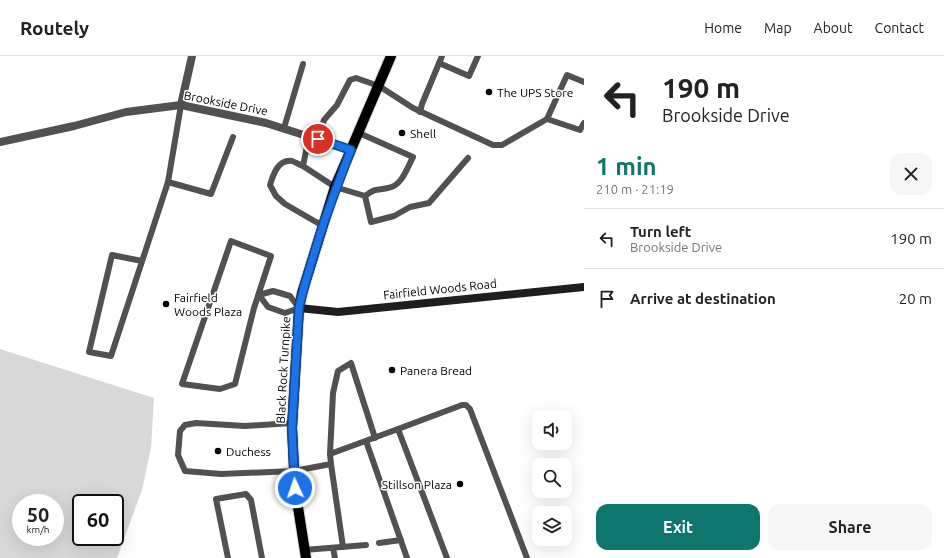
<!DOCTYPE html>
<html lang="en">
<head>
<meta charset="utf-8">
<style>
	body { margin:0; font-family:Ubuntu,sans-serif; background:#f6f6f6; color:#222; height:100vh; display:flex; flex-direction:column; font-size:15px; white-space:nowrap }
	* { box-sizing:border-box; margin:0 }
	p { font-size:13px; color:#767676 }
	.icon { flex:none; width:22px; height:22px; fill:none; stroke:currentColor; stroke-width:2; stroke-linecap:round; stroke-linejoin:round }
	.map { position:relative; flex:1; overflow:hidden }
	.side { display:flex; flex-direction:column; background:#fff; width:360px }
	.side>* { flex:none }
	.banner { background:#fff; color:#222; overflow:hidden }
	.tools { position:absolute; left:532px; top:354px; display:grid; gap:8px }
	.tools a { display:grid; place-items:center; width:40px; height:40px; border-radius:8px; background:#fff; box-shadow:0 4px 16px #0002; font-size:20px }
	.speed { position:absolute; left:12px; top:438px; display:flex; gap:8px; font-size:20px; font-weight:700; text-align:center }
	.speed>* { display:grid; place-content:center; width:52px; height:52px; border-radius:50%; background:#fff; box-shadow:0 4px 16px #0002; line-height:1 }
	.speed small { font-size:10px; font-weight:400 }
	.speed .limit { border:2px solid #111; border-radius:6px; background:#fff; color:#111 }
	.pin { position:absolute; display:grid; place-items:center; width:34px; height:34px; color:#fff; margin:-17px; border:2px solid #fff; border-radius:50%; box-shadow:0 1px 4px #0007 }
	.me { position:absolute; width:44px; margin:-22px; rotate:357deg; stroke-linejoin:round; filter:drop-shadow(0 0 3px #0008) }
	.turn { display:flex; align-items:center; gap:14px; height:84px; padding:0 12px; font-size:18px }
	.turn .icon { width:52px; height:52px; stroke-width:2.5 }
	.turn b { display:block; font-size:28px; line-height:34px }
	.round { display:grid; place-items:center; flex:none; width:42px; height:42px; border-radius:12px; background:#f6f6f6 }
	.overview { display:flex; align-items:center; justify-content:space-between; height:68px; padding:0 12px }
	h1 { font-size:24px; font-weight:700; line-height:30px; color:#0f766e }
	.button { display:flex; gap:8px; margin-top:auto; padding:8px 12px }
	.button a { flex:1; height:46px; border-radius:12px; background:#0f766e; color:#fff; font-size:16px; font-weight:700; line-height:46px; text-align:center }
	.button a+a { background:#f6f6f6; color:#222 }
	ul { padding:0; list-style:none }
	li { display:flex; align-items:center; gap:12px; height:60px; padding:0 12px; border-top:1px solid #e0e0e0 }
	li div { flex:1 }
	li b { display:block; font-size:15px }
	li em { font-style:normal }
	header { display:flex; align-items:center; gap:24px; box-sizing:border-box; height:56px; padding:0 20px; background:#fff; border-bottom:1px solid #e0e0e0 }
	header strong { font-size:19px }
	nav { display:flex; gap:22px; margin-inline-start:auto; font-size:14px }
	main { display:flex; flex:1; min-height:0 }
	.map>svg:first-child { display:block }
	.green { fill:#d8d8d8; fill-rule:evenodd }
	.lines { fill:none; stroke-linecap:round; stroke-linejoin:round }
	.primary-casing { stroke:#dbdbdb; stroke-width:12 }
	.lane { stroke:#515151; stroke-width:6 }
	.street { stroke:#515151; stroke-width:8 }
	.secondary { stroke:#1e1e1e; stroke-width:8 }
	.primary { stroke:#000; stroke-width:10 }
	.route-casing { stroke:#114b97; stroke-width:10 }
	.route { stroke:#1a73e8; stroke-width:7 }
	.poi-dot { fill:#000; stroke:#fff; stroke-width:1.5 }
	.labels { text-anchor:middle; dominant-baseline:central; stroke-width:3; stroke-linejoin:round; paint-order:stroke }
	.poi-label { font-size:12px; fill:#000; stroke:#fff; text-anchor:start }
	.street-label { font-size:12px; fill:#000; stroke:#fff }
</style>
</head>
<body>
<header>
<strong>Routely</strong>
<nav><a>Home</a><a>Map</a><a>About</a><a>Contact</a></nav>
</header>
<main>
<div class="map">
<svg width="584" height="502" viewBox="0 0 584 502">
	<rect width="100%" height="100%" fill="#fff"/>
	<path class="green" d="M0 293 154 342 151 392 142 434 117 502H0ZM21 447H55V481H21ZM81 447H115V481H81Z"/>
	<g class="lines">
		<g class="primary-casing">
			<path id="primary" d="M306 502 295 432 292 372 299 252 302 237 335 131 391 0"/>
		</g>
		<g class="lane">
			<path d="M439 7 469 20 478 0"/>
			<path d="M420 56 422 48 442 0"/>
			<path d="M547 63 567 19 584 26"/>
			<path d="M284 72 303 8"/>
			<path d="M359 77 413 101C407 112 402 130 388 132 375 135 378 131 365 140"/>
			<path d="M309 80 303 110 335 131 365 140 371 166 394 160 410 151 429 147 468 102"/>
			<path d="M318 83 324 64 337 49 350 24 356 22 379 30 413 52 493 89H502L547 63 580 74 584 67"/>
			<path d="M303 110C300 109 295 106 292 105 278 103 273 119 270 129L276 140 285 148 323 170"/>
			<path d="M168 126 211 138 233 81"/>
			<path d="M231 185 271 200 254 252 235 328 220 333 182 328Z"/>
			<path d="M142 205 112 199 89 296 111 300 168 126 181 49"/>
			<path d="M273 235 290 240 299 252 285 257 268 251 259 239Z"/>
			<path d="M292 367 245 370 196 367 185 369 180 375 178 399 185 415 221 418 294 415 331 408 330 398 398 373 447 502"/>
			<path d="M398 373 462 349H466L470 353 527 502"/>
			<path d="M366 385 407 502"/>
			<path d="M330 398 333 337 338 315 351 307 375 382"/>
			<path d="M331 408 343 491"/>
			<path d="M379 487 401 484"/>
			<path d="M333 492 335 502"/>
			<path d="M304 494 366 489"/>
			<path d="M228 502 216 443 246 438 251 444 262 502"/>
		</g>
		<g class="street">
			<path d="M181 49 192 0"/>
			<path d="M0 86 74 70 126 56 181 49 266 67 351 94"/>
		</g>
		<path class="secondary" d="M299 252 338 256 584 231"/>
		<use href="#primary" class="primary"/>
	</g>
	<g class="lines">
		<g class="route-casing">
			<path id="route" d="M295 432 292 372 299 252C305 224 315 196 323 169 332 144 341 119 351 94L318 83"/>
		</g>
		<use href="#route" class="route"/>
	</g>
	<g class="poi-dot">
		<circle cx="489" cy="36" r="4"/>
		<circle cx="402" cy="77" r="4"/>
		<circle cx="166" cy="248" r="4"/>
		<circle cx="392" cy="314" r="4"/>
		<circle cx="218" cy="395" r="4"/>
		<circle cx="460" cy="428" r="4"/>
	</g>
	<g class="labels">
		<g class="poi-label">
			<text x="497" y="36">The UPS Store</text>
			<text x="410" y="77">Shell</text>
			<text x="174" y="241">Fairfield<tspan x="174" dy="14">Woods Plaza</tspan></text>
			<text x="400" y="314">Panera Bread</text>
			<text x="226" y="395">Duchess</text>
			<text x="452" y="428" text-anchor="end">Stillson Plaza</text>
		</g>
		<g class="street-label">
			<text transform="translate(226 47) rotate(11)">Brookside Drive</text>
			<text transform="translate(440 233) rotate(-6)">Fairfield Woods Road</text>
			<text transform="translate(283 314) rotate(-87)">Black Rock Turnpike</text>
		</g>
	</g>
</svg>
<div class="tools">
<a><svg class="icon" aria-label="sound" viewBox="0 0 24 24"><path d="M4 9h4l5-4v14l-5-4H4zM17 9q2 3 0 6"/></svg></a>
<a><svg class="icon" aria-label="search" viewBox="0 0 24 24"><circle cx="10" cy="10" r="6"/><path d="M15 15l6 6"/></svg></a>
<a><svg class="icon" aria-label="layers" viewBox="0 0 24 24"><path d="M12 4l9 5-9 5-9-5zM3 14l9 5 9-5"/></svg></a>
</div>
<div class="speed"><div>50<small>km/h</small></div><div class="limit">60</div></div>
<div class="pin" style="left:318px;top:83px;background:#d93025"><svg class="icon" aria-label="arrive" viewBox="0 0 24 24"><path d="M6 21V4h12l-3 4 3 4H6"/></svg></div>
<svg class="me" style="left:295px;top:432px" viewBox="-20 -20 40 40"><circle r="17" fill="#1a73e8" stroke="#fff" stroke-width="3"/><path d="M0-11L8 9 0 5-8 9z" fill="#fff"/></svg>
</div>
<section class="side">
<div class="banner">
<div class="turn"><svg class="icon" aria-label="left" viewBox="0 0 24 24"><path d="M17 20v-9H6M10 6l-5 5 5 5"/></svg><div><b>190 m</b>Brookside Drive</div></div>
</div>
<div class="overview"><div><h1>1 min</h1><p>210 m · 21:19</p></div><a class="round"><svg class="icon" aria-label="close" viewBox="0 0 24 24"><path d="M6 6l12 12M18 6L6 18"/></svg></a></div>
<ul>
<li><svg class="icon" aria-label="left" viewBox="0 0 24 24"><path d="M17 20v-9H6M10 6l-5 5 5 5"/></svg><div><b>Turn left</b><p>Brookside Drive</p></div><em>190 m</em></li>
<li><svg class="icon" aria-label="arrive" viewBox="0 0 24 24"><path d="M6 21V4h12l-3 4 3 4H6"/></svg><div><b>Arrive at destination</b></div><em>20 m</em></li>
</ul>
<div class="button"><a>Exit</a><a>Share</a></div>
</section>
</main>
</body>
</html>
